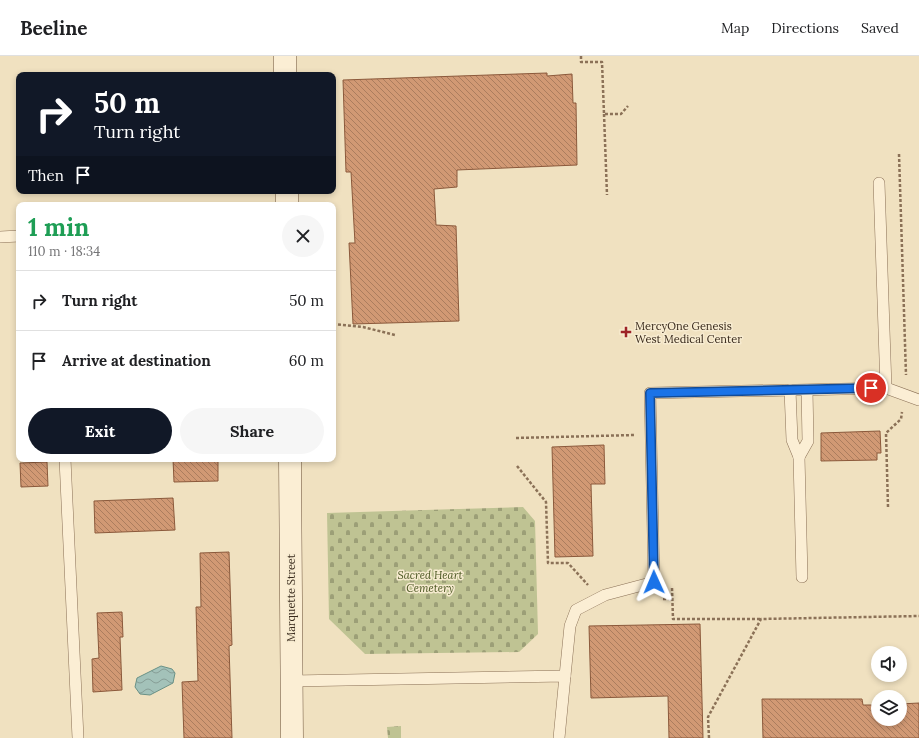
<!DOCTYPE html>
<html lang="en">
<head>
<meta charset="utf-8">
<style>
	body { margin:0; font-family:Lora,serif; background:#f6f6f6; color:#202124; height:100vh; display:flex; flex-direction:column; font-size:15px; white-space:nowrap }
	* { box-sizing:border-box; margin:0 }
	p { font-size:13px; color:#757577 }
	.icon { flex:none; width:22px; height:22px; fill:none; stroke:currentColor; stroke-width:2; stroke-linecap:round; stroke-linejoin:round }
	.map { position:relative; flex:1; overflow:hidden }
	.side { position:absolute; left:16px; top:146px; width:320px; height:260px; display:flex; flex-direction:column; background:#fff; border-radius:8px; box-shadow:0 2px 6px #0003 }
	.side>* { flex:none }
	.guide { position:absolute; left:16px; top:16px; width:320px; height:122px; border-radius:8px; box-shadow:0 2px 6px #0003; background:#111827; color:#fff; overflow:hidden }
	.controls { position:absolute; left:871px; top:590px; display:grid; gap:8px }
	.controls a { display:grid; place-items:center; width:36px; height:36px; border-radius:50%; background:#fff; box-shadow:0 2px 6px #0003; font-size:20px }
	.pin { position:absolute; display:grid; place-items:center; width:34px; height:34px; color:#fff; margin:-17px; border:2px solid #fff; border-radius:50%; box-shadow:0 1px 4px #0007 }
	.me { position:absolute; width:44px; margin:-22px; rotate:359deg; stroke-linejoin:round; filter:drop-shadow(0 0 3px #0008) }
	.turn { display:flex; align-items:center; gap:14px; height:84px; padding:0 12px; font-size:18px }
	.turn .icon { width:52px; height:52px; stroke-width:2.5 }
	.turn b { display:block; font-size:28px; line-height:34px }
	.then { display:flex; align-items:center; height:38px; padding:0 12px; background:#0003; gap:8px; font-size:15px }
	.round { display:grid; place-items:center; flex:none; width:42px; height:42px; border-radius:21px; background:#f6f6f6 }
	.head { display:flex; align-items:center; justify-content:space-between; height:68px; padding:0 12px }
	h1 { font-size:24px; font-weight:700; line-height:30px; color:#1e9e55 }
	.action { display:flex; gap:8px; margin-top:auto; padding:8px 12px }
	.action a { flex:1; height:46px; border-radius:24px; background:#111827; color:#fff; font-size:16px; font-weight:700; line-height:46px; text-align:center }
	.action a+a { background:#f6f6f6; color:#202124 }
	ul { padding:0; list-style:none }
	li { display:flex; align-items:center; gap:12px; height:60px; padding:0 12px; border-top:1px solid #e0e0e0 }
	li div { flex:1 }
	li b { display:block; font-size:15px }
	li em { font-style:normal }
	header { display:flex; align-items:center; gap:24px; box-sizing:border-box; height:56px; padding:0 20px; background:#fff; border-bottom:1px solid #e0e0e0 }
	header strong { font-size:19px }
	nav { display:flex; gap:22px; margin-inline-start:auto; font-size:14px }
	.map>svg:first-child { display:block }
	.cemetery { fill:url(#cemetery-stones) }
	.water { fill:url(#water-waves); stroke:#6a9186 }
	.building { fill:url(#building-back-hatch); stroke:#8b593b }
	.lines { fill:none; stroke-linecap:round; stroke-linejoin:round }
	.lane-casing { stroke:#8b7157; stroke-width:12 }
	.secondary-casing { stroke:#6c523a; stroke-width:23 }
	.path { stroke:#8b7157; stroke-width:2.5; stroke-dasharray:3 2; stroke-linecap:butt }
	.lane { stroke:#fbeed4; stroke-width:11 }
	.secondary { stroke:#fbeed4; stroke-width:22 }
	.route-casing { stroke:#114b97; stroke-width:10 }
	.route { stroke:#1a73e8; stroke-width:7 }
	.poi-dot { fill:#9d2327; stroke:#f7ebd0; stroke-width:1.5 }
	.labels { text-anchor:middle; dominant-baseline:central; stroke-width:3; stroke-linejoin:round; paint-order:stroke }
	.poi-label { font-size:11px; fill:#392a1c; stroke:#f7ebd0; text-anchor:start }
	.park-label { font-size:11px; font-style:italic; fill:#4b5722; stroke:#f7ebd0 }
	.street-label { font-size:11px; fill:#392a1c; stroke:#f7ebd0 }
</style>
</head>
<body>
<header>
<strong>Beeline</strong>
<nav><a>Map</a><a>Directions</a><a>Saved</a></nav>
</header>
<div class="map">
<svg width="919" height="682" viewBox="0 0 919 682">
	<defs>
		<pattern id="cemetery-stones" width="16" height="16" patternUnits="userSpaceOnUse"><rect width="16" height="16" fill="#bfc393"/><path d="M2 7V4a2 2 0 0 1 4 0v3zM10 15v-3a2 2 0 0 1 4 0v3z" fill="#9c9f77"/></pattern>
		<pattern id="water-waves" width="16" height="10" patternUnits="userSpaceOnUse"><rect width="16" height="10" fill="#a3c2b9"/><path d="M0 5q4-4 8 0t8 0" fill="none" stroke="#869e96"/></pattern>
		<pattern id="building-back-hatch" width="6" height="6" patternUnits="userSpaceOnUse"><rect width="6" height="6" fill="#d19974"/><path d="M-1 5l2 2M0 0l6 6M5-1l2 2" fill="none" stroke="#ab7d5e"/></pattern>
	</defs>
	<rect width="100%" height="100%" fill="#f0e1c0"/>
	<g class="cemetery">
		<path d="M523 451 535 465 538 578 519 596 365 598 329 563 327 457Z"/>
		<path d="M401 670V682H388L387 671Z"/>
	</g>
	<path class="water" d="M161 610 172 613 175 617 173 627 150 639 140 638 135 631 137 622Z"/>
	<g class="building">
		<path d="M547 17V20L572 18 573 47H576L577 109 457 114V131L434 133 436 169 456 170 459 265 353 268 349 187H355L351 116H346L343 24Z"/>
		<path d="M880 375 881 397H877V404L821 405V377Z"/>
		<path d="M604 389 605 428H591L593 500 555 501 552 391Z"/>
		<path d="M173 403H218V425L174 426Z"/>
		<path d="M47 406 48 430 21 431 20 407Z"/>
		<path d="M173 442 175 474 95 477 94 445Z"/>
		<path d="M229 496 232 589 229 590 232 682H184L182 626 198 625 196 551H201L200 497Z"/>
		<path d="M122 556 123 581H120L122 634 93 636 92 603 99 602 97 557Z"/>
		<path d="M700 568 703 682H669L668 640 591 642 589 570Z"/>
		<path d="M762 643H862L863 649H878V663H900V648L919 647V682H763Z"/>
	</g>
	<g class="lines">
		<g class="lane-casing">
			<g id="lane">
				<path d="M879 127 886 332"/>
				<path d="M0 181 19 180"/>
				<path d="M790 334 792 384 799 401 808 385 807 334"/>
				<path d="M799 401 802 521"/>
				<path d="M65 403 78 682"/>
				<path d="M565 620 570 570 576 554 605 539 654 526 650 337 886 332 919 344"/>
				<path d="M292 625 565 620 559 682"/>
			</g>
		</g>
		<g class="secondary-casing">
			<g id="secondary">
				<path d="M285 0V19"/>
				<path d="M287 135V149"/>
				<path d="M290 403 292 682"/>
			</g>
		</g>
		<g class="path">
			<path d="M581 0V6H602L604 58H621L628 50"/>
			<path d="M604 58 607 139"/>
			<path d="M899 98 906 319"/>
			<path d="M333 268 363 271 395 279"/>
			<path d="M516 382 634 379"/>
			<path d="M517 410 546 446 548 507H568L588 529"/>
			<path d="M888 451 886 377 901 363 902 356"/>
			<path d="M672 532 673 563H761"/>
			<path d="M663 543H672"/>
			<path d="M709 682 708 661 761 563 919 560"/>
		</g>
		<use href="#lane" class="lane"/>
		<use href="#secondary" class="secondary"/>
	</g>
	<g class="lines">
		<g class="route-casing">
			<path id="route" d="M654 526 650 337 871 332"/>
		</g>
		<use href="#route" class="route"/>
	</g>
	<path class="poi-dot" d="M624 270h4v4h4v4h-4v4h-4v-4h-4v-4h4z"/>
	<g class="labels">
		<g class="poi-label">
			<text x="635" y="270">MercyOne Genesis<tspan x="635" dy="13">West Medical Center</tspan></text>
		</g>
		<g class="park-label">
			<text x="430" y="519">Sacred Heart<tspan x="430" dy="13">Cemetery</tspan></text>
		</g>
		<g class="street-label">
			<text transform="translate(291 542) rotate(-90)">Marquette Street</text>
		</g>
	</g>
</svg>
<div class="controls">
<a><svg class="icon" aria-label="sound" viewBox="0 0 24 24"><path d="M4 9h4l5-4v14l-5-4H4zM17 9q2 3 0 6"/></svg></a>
<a><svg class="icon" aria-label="layers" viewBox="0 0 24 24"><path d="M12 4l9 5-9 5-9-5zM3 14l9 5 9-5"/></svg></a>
</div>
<div class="pin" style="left:871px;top:332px;background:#d93025"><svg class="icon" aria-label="arrive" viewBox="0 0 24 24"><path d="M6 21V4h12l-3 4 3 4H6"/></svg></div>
<svg class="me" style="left:654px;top:526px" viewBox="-20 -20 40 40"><path d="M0-17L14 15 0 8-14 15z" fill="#1a73e8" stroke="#fff" stroke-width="4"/></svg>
<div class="guide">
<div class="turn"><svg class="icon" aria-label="right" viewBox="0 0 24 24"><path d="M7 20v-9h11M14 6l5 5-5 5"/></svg><div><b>50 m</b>Turn right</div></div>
<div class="then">Then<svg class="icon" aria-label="arrive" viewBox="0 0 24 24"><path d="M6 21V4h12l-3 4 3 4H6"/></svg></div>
</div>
<section class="side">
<div class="head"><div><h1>1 min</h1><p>110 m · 18:34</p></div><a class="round"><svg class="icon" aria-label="close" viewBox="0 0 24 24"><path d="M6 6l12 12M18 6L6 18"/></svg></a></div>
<ul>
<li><svg class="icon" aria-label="right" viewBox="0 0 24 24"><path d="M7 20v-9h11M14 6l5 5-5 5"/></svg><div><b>Turn right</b></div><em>50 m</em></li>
<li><svg class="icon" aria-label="arrive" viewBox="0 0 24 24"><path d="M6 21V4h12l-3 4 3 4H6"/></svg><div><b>Arrive at destination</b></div><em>60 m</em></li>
</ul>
<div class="action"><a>Exit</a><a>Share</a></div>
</section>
</div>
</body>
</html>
